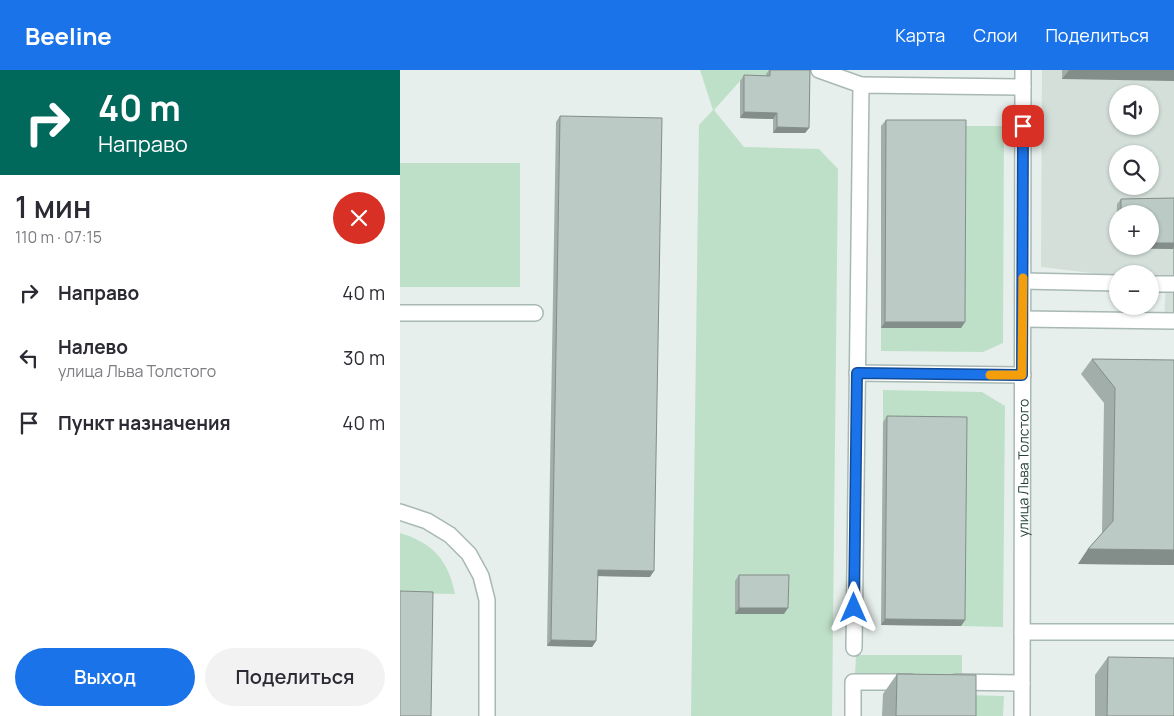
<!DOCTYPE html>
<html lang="ru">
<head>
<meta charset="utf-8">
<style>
	body { margin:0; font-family:Manrope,sans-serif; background:#f2f2f3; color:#2b2b33; height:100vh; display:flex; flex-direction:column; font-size:19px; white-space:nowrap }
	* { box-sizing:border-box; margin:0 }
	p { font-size:16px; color:#7c7c81 }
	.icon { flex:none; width:28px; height:28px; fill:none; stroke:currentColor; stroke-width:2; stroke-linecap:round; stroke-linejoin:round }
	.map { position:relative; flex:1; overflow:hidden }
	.details { display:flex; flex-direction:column; background:#fff; width:400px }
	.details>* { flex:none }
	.guide { background:#00695c; color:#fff; overflow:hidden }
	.fabs { position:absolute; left:709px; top:15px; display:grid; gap:10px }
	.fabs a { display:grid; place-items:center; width:50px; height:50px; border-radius:50%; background:#fff; box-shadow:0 1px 4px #0004; font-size:25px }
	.pin { position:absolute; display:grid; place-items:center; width:42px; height:42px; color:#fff; margin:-21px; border-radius:10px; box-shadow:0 2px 8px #0006 }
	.me { position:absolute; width:55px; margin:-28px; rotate:0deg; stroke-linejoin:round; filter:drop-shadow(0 0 4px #0008) }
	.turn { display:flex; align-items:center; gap:18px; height:105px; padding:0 15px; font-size:22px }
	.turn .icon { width:65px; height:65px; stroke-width:2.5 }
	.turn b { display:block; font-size:35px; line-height:42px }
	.round { display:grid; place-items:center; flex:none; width:52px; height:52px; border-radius:26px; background:#f2f2f3 }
	.summary { display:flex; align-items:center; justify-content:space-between; height:85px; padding:0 15px }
	h1 { font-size:30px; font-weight:600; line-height:38px }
	.cta { display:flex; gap:10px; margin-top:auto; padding:10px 15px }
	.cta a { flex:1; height:58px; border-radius:30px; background:#1a73e8; color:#fff; font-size:20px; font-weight:600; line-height:58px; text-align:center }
	.cta a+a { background:#f2f2f3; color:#2b2b33 }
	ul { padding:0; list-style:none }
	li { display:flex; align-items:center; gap:15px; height:65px; padding:0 15px }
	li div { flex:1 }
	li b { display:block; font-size:19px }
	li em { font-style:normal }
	header { display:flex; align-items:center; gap:30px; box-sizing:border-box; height:70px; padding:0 25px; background:#1a73e8; color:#fff }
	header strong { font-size:24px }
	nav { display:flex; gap:28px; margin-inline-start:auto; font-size:18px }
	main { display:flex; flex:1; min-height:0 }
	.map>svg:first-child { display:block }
	.built { fill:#d4dfda; fill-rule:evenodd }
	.green { fill:#bfe0c8 }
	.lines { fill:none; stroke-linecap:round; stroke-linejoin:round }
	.lane-casing { stroke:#a8b8b2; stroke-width:18 }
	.street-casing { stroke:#a8b8b2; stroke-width:18 }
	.lane { stroke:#fff; stroke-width:15 }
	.street { stroke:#fff; stroke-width:15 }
	.wall { fill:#a1aea9; fill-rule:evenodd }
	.shaded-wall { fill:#838d89 }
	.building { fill:#bbcac4; stroke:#838d89 }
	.route-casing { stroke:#114b97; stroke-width:12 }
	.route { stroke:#1a73e8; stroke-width:9 }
	.slow { stroke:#f59e0b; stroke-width:9 }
	.labels { text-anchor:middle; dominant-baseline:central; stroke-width:4; stroke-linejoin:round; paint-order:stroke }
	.street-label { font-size:14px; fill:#24423a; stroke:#f7fbf9 }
</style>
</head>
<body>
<header>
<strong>Beeline</strong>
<nav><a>Карта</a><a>Слои</a><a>Поделиться</a></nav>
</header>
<main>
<section class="details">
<div class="guide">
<div class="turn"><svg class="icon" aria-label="right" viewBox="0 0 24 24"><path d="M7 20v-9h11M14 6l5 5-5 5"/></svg><div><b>40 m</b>Направо</div></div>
</div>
<div class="summary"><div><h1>1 мин</h1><p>110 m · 07:15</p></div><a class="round" style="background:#d93025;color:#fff"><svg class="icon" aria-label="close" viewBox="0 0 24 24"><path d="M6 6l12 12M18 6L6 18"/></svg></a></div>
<ul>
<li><svg class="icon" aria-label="right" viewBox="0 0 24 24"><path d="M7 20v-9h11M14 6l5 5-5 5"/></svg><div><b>Направо</b></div><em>40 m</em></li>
<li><svg class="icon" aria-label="left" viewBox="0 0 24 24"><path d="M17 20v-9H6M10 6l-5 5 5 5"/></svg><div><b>Налево</b><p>улица Льва Толстого</p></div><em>30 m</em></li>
<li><svg class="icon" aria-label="arrive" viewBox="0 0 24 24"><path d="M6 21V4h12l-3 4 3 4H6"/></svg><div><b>Пункт назначения</b></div><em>40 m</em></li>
</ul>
<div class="cta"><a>Выход</a><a>Поделиться</a></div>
</section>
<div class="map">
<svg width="774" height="646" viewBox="0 0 774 646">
	<rect width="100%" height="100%" fill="#e6efeb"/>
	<path class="built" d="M642 0H774V259L764 252 766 212 750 210V204H718L717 206 641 197ZM718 24H750V56H718ZM718 84H750V116H718ZM718 144H750V176H718Z"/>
	<g class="green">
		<path d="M300 0H401L366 4V12L340 11 314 40 344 77 419 79 438 99 432 646H291L299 55 313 40Z"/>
		<path d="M562 56H604L603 273 583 282 481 281V258H561Z"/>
		<rect x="0" y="93" width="120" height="124"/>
		<path d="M483 320 582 322 605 336 603 557 561 556 563 353 483 352Z"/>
		<path d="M0 463C33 473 48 490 55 524L0 523Z"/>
		<path d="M456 585H562V605H455Z"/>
		<path d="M562 625 604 626 603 646H562Z"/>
	</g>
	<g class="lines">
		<g class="lane-casing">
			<g id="lane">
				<path d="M419 0 461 15"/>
				<path d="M623 211 718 213"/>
				<path d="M750 214H774"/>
				<path d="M0 243H135"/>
				<path d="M623 249 774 251"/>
				<path d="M457 303 623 305"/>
				<path d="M0 442 27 451 50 465 69 484 81 506 87 530V646"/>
				<path d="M622 562H774"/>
				<path d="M454 578 461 15 623 17"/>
				<path d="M556 612 622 613"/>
				<path d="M453 646V612H511"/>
			</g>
		</g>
		<g class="street-casing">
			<g id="street">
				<path id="s1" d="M622 646 623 0"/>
			</g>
		</g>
		<use href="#lane" class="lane"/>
		<use href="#street" class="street"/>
	</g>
	<g class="wall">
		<path d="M369 0H410L409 58 405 63H373V49L340 48V11L344 5 366 6V4Z"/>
		<path d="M662 0H774L662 9Z"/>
		<path d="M160 46 250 507 197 506 196 571 192 577 147 576 156 52Z"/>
		<path d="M486 50 565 252 561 258H481V56Z"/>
		<path d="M774 128V205H773V179L716 178 717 134 721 129ZM718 144H750V176H718Z"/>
		<path d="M774 222V242H773V223Z"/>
		<path d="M692 289 774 290V495L678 494 688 479 702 463 704 333 681 304Z"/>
		<path d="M487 346 565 550 561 556 481 555 483 352Z"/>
		<path d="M339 505 384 544H335V511Z"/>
		<path d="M708 587 774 646H695V605Z"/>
		<path d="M497 604 576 646H482L483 624Z"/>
	</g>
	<g class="shaded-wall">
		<path d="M669 0H774V11L662 9Z"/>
		<path d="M344 42 377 43 373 49 340 48Z"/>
		<path d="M377 57 409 58 405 63H373Z"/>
		<path d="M750 173H774V177L773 179 716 178 718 176H750Z"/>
		<path d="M485 252H565L561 258H481Z"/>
		<path d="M688 479 774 480V495L678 494Z"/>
		<path d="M198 500 254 501 250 507 193 506Z"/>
		<path d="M339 538H388L384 544H335Z"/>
		<path d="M485 549 565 550 561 556 481 555Z"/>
		<path d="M151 570 196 571 192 577 147 576Z"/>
	</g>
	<g class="building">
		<path d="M370 0H410L409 58 377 57V43L344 42V5L370 6Z"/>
		<path d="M160 46 262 48 254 501 198 500 196 571 151 570Z"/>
		<path d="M486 50H566L565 252H485Z"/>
		<path d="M774 128V173H750V144H721V129Z"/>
		<path d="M692 289 774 290V480L688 479 713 451 715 318Z"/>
		<path d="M487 346 567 347 565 550 485 549Z"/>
		<path d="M339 505H389L388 538H339Z"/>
		<path d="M0 521 33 522 31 646H0Z"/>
		<path d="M708 587 774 588V646H707Z"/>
		<path d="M497 604 576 605V646H496Z"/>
	</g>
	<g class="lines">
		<g class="route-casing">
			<path id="route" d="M454 538 457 303 622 305 623 56"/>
		</g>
		<use href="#route" class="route"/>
		<path class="slow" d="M590 305H622L623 208"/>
	</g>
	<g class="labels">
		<g class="street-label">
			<text stroke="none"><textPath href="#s1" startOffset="248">улица Льва Толстого</textPath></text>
		</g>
	</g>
</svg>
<div class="fabs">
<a><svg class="icon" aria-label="sound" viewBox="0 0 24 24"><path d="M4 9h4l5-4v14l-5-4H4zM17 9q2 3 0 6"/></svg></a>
<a><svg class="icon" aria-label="search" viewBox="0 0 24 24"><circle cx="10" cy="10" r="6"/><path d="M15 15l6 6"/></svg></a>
<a>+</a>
<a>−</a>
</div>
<div class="pin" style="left:623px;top:56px;background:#d93025"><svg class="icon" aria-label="arrive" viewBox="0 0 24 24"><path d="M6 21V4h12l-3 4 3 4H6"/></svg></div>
<svg class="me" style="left:454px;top:538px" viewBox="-20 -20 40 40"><path d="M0-17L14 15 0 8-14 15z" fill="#1a73e8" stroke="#fff" stroke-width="4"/></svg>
</div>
</main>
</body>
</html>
